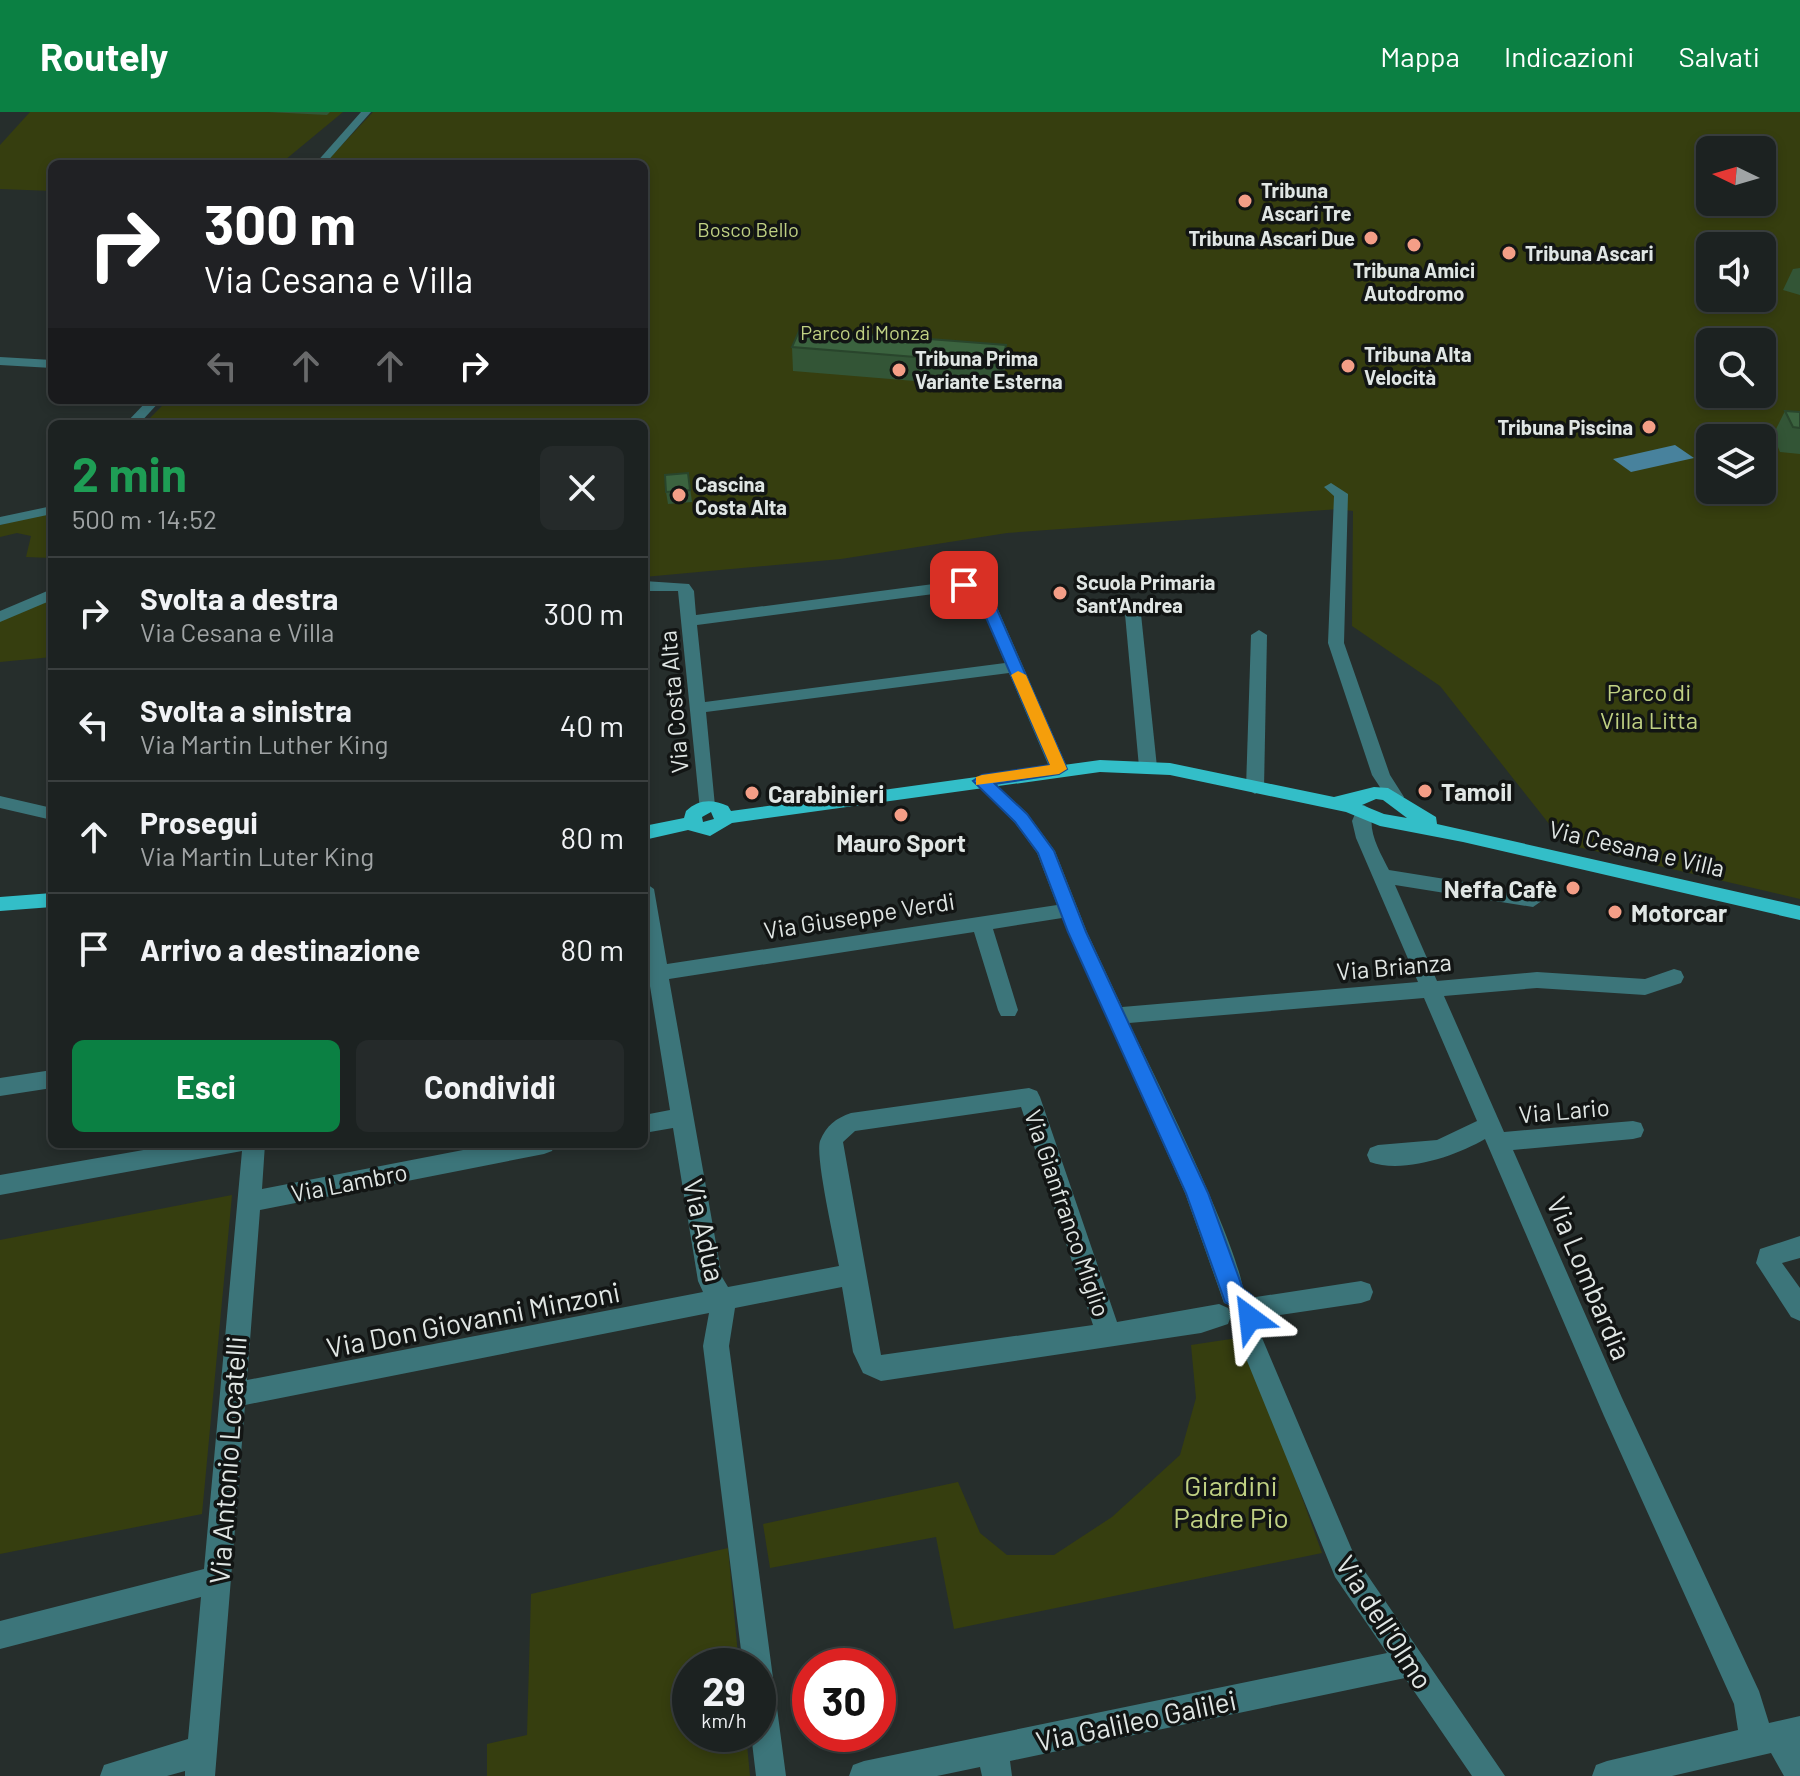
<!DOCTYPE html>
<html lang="it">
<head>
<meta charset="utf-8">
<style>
	body { margin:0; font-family:Barlow,sans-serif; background:#252a2a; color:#f1f3f6; height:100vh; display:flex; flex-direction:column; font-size:30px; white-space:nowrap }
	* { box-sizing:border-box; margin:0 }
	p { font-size:26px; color:#a0a4a5 }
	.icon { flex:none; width:44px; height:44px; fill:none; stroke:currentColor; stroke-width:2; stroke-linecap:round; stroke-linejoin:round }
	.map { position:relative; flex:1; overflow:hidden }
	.drawer { position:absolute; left:48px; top:308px; width:600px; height:728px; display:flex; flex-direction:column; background:#1c2221; border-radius:12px; box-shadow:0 4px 12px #0003,0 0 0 2px #3a3f3f }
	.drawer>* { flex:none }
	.top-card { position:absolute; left:48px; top:48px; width:600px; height:244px; border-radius:12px; box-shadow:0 4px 12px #0003,0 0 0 2px #3a3f3f; background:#202124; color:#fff; overflow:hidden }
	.needle { width:52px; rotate:275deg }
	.fabs { position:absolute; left:1696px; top:24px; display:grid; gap:16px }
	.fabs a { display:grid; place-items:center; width:80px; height:80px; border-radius:12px; background:#1c2221; box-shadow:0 4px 12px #0003,0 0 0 2px #3a3f3f; font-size:40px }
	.speed { position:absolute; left:672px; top:1536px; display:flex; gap:16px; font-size:40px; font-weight:700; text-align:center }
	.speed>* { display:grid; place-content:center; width:104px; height:104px; border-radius:50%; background:#1c2221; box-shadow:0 4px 12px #0003,0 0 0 2px #3a3f3f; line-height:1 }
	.speed small { font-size:20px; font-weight:400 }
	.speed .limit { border:12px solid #d22; background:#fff; color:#111 }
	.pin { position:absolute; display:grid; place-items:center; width:68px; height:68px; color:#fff; margin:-34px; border-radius:16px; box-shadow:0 4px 12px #0006 }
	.me { position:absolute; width:88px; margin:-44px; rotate:330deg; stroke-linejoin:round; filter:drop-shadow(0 0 6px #0008) }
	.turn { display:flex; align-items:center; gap:28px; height:168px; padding:0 24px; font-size:36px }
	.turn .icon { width:104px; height:104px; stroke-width:2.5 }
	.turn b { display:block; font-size:56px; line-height:68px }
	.lanes { display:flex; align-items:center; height:76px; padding:0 24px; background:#0003; justify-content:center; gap:40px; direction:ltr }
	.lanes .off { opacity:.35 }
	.round { display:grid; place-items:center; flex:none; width:84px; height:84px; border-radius:12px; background:#252a2a }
	.headline { display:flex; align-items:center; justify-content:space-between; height:136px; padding:0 24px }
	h1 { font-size:48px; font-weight:700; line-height:60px; color:#1e9e55 }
	.primary-button { display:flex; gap:16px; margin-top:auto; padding:16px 24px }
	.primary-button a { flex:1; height:92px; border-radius:12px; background:#0b8043; color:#fff; font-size:32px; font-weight:700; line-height:92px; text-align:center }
	.primary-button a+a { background:#252a2a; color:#f1f3f6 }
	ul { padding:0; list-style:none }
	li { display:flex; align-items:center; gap:24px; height:112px; padding:0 24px; border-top:2px solid #3a3f3f }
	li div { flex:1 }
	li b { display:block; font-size:30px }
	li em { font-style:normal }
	header { display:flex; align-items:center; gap:48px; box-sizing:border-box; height:112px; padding:0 40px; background:#0b8043; color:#fff }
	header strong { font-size:38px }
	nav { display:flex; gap:44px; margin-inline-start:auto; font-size:28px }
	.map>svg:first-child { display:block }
	.green { fill:#363e0f; fill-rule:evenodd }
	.water { fill:#48829d }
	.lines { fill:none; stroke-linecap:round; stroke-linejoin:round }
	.minor { fill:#3c757a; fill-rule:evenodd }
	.major { fill:#33bec8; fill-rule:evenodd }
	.wall { fill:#335536 }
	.shaded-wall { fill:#29452c }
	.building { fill:#3b633f; stroke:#29452c; stroke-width:2 }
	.route { fill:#1a73e8; stroke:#114b97; stroke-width:2 }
	.slow { fill:#f59e0b }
	.poi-dot { fill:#f49e87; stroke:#121514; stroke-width:3 }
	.labels { text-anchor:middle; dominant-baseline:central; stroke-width:7; stroke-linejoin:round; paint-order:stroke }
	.far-poi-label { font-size:20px; font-weight:bold; fill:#e0e6e4; stroke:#121514; text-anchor:start }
	.far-park-label { font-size:20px; fill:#c0d183; stroke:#121514 }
	.park-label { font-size:24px; fill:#c0d183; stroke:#121514 }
	.street-label { font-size:24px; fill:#e0e6e4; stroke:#121514 }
	.poi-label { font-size:24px; font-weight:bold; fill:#e0e6e4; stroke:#121514; text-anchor:start }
	.near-street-label { font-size:28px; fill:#e0e6e4; stroke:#121514 }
	.near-park-label { font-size:28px; fill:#c0d183; stroke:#121514 }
</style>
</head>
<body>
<header>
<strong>Routely</strong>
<nav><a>Mappa</a><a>Indicazioni</a><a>Salvati</a></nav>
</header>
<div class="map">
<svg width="1800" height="1664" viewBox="0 0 1800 1664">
	<rect width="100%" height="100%" fill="#262e2c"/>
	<g class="green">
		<path d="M30 0H343L285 48 293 49 290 52H52V79L0 77V33Z"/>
		<path d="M373 0H1800V787L1565 732 1440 574 1352 514 1353 399 1339 397 1007 421 841 447 644 465V312H144L168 288H644V52H324ZM1710 38H1762V90H1710ZM1710 134H1762V186H1710ZM1710 230H1762V282H1710ZM1710 326H1762V378H1710Z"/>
		<path d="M44 402 52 403V446L26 445 31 424 17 421 0 425V413Z"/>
		<path d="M52 487V545L0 550V509Z"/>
		<path d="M232 1083 202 1402 0 1442V1128Z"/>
		<path d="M1244 1225 1322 1441 954 1517 936 1425 770 1456 763 1412 958 1370 980 1421 1007 1443H1054L1112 1405 1180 1343 1196 1286 1191 1233Z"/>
		<path d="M728 1436 739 1554H690V1622H746L750 1664H487V1632L527 1623 531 1482Z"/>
	</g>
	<path class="water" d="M1675 333 1694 346 1631 360 1613 347Z"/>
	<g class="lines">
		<g class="minor">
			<path d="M361 0H371L325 52H315Z"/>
			<path d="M0 245 52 248V256L0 253Z"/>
			<path d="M148 288H161L139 312H125Z"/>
			<path d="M1331 371 1348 382 1344 531 1390 663 1404 685 1395 691 1389 689 1372 663 1328 531 1334 384 1324 375Z"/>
			<path d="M52 394V402L0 413V405Z"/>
			<path d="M964 468 989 477 1068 657 1065 661 1059 663 1050 657 1009 561 706 600 715 694 706 700 700 698 678 479H644V469L689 472 694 479 696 503ZM964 478 975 480 1005 551 705 590 697 513Z"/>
			<path d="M52 477V488L0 510V499Z"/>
			<path d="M1133 497 1141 502 1157 655 1148 661 1139 655 1125 502Z"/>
			<path d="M1259 518 1267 523 1264 676 1255 682 1246 676 1251 523Z"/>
			<path d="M982 663 988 665 1027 701 1055 739 1087 820 1122 895 1418 870 1356 726 1352 709 1358 695 1364 693 1373 699C1367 719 1380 740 1389 758L1533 781 1543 788 1533 795 1395 773 1437 869 1537 860 1645 867 1674 857 1681 859 1684 865 1681 871 1645 883 1537 876 1444 884 1504 1020 1633 1009 1641 1011 1644 1018 1641 1025 1633 1027 1513 1038 1622 1286 1759 1579 1769 1611 1800 1604V1664H1784L1771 1641 1672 1664H1592L1596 1653 1607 1649 1738 1618 1734 1592 1604 1304 1485 1027C1456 1044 1403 1062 1370 1050L1367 1043 1370 1036 1378 1033 1437 1028 1477 1009 1424 886 1129 911C1149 952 1251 1157 1243 1187L1361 1169 1370 1172 1373 1180 1370 1188 1361 1191 1254 1207 1355 1445 1505 1664H1472L1405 1566 1010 1649 1012 1664H982L980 1655 937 1664H849L853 1653 864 1649 1387 1541 1335 1465 1232 1212 1235 1204 1240 1202 1239 1192 1233 1194 1224 1191 1185 1081 1062 806 993 817 1018 898 1015 904H1001L998 898 974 820 669 867 722 1165 728 1175 839 1154C835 1131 815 1045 820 1029 826 1014 836 1006 851 1001L1029 976 1037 979 1040 985 1117 1210 1219 1192 1228 1196 1231 1204 1228 1212 1201 1221 881 1269 863 1261 853 1240 842 1175 735 1196 729 1234 786 1664H756L751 1622H758V1554H743L703 1234 709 1201 245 1293 215 1664H185V1659L167 1664H100L104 1653 188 1627 201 1485 0 1537V1509L204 1457 242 1039 0 1083V1063L178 1032H265L262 1077 494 1032H555L552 1039 544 1042 260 1098 247 1268 703 1180 698 1169 673 1016 644 1021V1003L670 998 644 837V770L654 777 667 852 1057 793 1037 741 1015 711 973 669ZM1021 995 1093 1213 881 1243 843 1030 855 1019Z"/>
			<path d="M0 684 52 696V708L0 696Z"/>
			<path d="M52 958V976L0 984V966Z"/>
			<path d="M1800 1124V1146L1782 1151 1800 1176V1209L1791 1205 1756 1151 1760 1137Z"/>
		</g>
		<g class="major">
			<path d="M1100 648 1170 651 1334 685 1374 675 1388 676 1436 705 1437 712 1800 794V808L1463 730 1380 714 1346 700 1170 663 1100 660 732 711 710 724 688 718 644 728V714L684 706 686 699C699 687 712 687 728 694L731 699ZM1376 687 1383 688 1407 706 1384 702 1362 693ZM711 700 714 707 703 710 702 705Z"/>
			<path d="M52 781V795L0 799V785Z"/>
		</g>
	</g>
	<g class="wall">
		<path d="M268 0H330L327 3Z"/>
		<path d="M1800 156V183L1783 178 1793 157Z"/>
		<path d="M1006 233 1005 257 1000 276 793 259 792 235Z"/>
		<path d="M1785 299 1800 300V342L1780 340 1773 323Z"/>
		<path d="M688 361 692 390 668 392 666 380Z"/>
	</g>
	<path class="shaded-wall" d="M1006 233 1005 257 1000 276 1002 252Z"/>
	<g class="building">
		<path d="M800 217 1006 233 1002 252 792 235Z"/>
		<path d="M1785 299 1800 300V316L1793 315Z"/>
		<path d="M688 361 690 378 666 380 665 363Z"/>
	</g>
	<path class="route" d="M964 469 988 477 1067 657 1059 662 995 672 1027 702 1054 739 1086 820 1208 1081 1243 1177C1257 1185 1265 1197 1258 1213L1250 1216 1242 1213 1237 1197 1225 1190 1186 1081 1068 820 1038 741 1015 710 973 669 982 663 1050 653 975 480 957 473Z"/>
	<path class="slow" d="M1018 559 1026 563 1067 657 1059 662 976 673V665L982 663 1050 653 1011 563Z"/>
	<g class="poi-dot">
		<circle cx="1245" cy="89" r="8"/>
		<circle cx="1371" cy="126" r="8"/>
		<circle cx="1414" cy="133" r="8"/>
		<circle cx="1509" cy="141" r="8"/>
		<circle cx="1348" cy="254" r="8"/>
		<circle cx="899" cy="258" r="8"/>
		<circle cx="1649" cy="315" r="8"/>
		<circle cx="679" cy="383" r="8"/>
		<circle cx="1060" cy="481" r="8"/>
		<circle cx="1425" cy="679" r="8"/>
		<circle cx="752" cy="681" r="8"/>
		<circle cx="901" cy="703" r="8"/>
		<circle cx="1573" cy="776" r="8"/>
		<circle cx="1615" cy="800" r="8"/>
	</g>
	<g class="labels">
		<g class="far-poi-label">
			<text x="1261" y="78">Tribuna<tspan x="1261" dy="23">Ascari Tre</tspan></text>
			<text x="1355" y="126" text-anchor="end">Tribuna Ascari Due</text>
			<text x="1525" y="141">Tribuna Ascari</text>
			<text x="1414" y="158" text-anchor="middle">Tribuna Amici<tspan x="1414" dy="23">Autodromo</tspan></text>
			<text x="1364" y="242">Tribuna Alta<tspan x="1364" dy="23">Velocità</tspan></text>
			<text x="915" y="246">Tribuna Prima<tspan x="915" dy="23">Variante Esterna</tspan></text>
			<text x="1633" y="315" text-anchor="end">Tribuna Piscina</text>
			<text x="695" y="372">Cascina<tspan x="695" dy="23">Costa Alta</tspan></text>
			<text x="1076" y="470">Scuola Primaria<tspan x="1076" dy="23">Sant'Andrea</tspan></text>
		</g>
		<g class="far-park-label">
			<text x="748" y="117">Bosco Bello</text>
			<text x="865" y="220">Parco di Monza</text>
		</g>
		<g class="park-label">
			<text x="1649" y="579">Parco di<tspan x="1649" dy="28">Villa Litta</tspan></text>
		</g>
		<g class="street-label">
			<text transform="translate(673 590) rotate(-95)">Via Costa Alta</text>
			<text transform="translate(1637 736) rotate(13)">Via Cesana e Villa</text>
			<text transform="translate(859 803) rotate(-9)">Via Giuseppe Verdi</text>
			<text transform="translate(1394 854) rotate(-5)">Via Brianza</text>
			<text transform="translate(1564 998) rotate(-5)">Via Lario</text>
			<text transform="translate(349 1070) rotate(-11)">Via Lambro</text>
			<text transform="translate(1068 1101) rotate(71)">Via Gianfranco Miglio</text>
		</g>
		<g class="poi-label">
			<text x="1441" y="679">Tamoil</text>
			<text x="768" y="681">Carabinieri</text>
			<text x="901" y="730" text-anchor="middle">Mauro Sport</text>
			<text x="1557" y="776" text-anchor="end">Neffa Cafè</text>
			<text x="1631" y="800">Motorcar</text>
		</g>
		<g class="near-street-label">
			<text transform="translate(705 1118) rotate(77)">Via Adua</text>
			<text transform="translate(1590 1166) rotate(67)">Via Lombardia</text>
			<text transform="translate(473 1207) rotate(-11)">Via Don Giovanni Minzoni</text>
			<text transform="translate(227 1348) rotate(-86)">Via Antonio Locatelli</text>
			<text transform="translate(1385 1510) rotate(57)">Via dell'Olmo</text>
			<text transform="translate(1136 1608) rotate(-12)">Via Galileo Galilei</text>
		</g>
		<g class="near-park-label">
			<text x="1231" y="1373">Giardini<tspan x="1231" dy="32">Padre Pio</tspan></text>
		</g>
	</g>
</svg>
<div class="fabs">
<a><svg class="needle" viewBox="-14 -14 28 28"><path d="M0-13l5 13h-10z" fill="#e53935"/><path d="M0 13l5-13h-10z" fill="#a0a4a5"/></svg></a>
<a><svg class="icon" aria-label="sound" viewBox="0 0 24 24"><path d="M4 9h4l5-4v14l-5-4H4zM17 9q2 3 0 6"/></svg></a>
<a><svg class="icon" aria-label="search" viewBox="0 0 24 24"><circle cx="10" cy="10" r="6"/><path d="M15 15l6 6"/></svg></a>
<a><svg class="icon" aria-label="layers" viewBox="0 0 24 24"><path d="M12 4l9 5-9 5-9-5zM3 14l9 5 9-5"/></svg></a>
</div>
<div class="speed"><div>29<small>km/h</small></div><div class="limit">30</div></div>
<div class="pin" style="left:964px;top:473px;background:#d93025"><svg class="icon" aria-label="arrive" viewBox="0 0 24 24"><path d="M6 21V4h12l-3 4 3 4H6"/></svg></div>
<svg class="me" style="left:1250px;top:1206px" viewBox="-20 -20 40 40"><path d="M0-17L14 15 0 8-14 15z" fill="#1a73e8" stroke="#fff" stroke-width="4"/></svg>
<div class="top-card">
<div class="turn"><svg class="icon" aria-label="right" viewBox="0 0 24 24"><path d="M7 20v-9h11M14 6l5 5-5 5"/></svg><div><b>300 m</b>Via Cesana e Villa</div></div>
<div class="lanes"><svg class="icon off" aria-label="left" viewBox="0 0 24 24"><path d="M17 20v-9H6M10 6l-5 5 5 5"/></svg><svg class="icon off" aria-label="ahead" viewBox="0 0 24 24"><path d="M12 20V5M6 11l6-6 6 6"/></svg><svg class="icon off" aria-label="ahead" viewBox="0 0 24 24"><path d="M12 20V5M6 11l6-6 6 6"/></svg><svg class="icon" aria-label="right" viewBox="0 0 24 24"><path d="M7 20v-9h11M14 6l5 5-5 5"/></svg></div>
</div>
<section class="drawer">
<div class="headline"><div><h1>2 min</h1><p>500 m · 14:52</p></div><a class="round"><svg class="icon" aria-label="close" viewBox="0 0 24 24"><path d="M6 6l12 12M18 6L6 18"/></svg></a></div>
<ul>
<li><svg class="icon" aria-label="right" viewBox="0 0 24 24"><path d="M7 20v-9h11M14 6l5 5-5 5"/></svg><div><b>Svolta a destra</b><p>Via Cesana e Villa</p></div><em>300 m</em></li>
<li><svg class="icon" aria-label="left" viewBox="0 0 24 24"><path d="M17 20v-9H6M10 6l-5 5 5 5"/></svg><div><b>Svolta a sinistra</b><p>Via Martin Luther King</p></div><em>40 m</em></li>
<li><svg class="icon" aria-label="ahead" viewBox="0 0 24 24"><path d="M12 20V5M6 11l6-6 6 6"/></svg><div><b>Prosegui</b><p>Via Martin Luter King</p></div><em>80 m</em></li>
<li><svg class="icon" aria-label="arrive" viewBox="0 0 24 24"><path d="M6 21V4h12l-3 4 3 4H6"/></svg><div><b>Arrivo a destinazione</b></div><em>80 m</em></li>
</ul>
<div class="primary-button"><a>Esci</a><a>Condividi</a></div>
</section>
</div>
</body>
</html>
